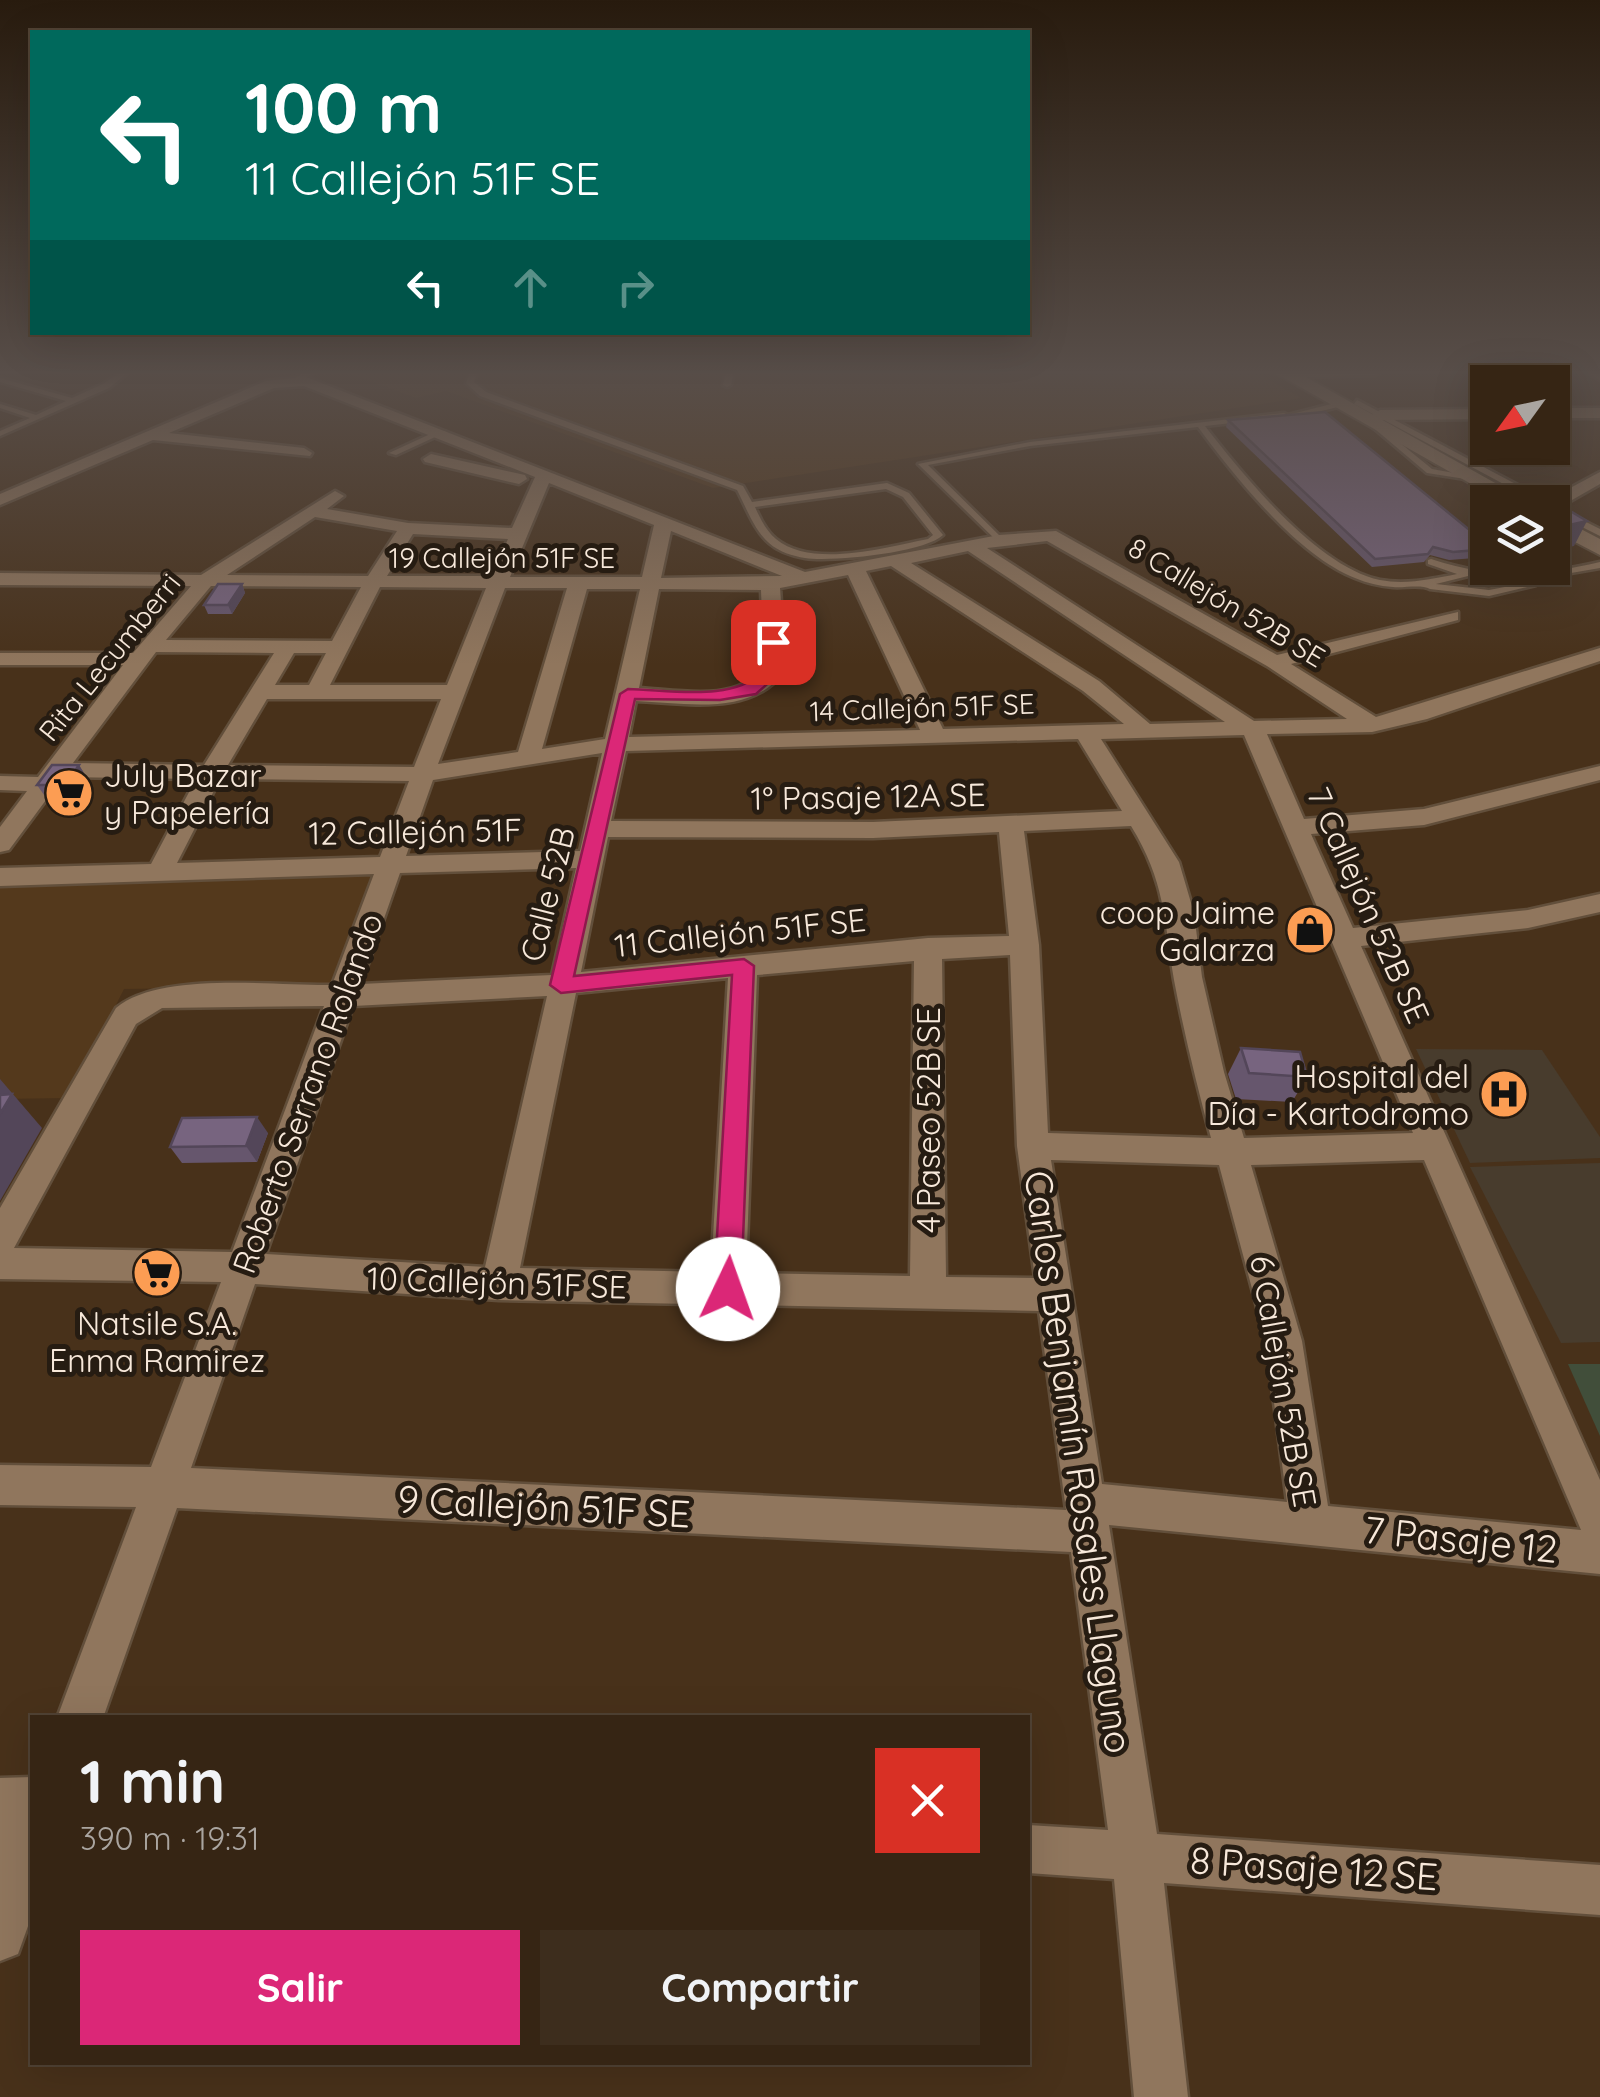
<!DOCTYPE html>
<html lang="es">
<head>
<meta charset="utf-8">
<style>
	body { margin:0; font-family:Quicksand,sans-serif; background:#3d2d1d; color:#f1f3f6; height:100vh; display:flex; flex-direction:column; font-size:38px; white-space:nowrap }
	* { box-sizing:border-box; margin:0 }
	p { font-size:32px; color:#aaa5a0 }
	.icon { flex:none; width:55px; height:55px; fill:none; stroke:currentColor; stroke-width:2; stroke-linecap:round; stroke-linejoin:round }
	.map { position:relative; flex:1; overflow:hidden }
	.side { position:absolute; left:30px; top:1715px; width:1000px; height:350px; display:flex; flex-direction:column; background:#362514; border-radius:0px; box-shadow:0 10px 40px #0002,0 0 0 2px #504234 }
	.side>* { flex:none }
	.hud { position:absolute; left:30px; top:30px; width:1000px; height:305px; border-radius:0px; box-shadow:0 10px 40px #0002,0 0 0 2px #504234; background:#00695c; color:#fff; overflow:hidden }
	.needle { width:65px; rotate:237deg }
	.tools { position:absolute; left:1470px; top:365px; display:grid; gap:20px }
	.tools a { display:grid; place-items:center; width:100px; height:100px; border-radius:0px; background:#362514; box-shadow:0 10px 40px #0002,0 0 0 2px #504234; font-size:50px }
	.pin { position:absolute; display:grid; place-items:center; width:85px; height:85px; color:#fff; margin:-42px; border-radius:20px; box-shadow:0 5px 15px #0006 }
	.me { position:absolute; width:110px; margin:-55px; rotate:3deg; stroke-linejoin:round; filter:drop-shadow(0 0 8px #0008) }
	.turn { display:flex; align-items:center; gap:35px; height:210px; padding:0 50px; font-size:45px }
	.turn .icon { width:130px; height:130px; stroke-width:2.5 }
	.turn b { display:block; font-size:70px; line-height:85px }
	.lanes { display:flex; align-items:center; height:95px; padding:0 50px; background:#0003; justify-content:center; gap:50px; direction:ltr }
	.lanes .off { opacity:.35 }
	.round { display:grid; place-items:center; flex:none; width:105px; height:105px; border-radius:0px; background:#3d2d1d }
	.headline { display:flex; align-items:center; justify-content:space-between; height:170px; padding:0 50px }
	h1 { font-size:60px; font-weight:700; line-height:75px }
	.cta { display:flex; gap:20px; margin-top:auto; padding:20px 50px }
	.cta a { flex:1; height:115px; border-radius:0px; background:#db2777; color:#fff; font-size:40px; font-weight:700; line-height:115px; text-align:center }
	.cta a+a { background:#3d2d1d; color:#f1f3f6 }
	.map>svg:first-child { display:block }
	.built { fill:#54391c }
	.medical { fill:#483c2d }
	.green { fill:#414e3a }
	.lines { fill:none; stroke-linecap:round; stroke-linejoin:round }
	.service-casing { stroke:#624f3b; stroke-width:5 }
	.minor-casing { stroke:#624f3b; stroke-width:5 }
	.tertiary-casing { stroke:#624f3b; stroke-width:4 }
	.service { fill:#90765d; fill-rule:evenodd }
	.minor { fill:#90765d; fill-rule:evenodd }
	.tertiary { fill:#90765d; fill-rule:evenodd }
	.wall { fill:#66566d }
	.shaded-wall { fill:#534659 }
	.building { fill:#77647f; stroke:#534659; stroke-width:2.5 }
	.route { fill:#db2777; stroke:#8e194d; stroke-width:2.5 }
	.labels { text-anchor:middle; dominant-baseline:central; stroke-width:10; stroke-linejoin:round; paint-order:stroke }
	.far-street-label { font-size:28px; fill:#f7e8da; stroke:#261c12 }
	.poi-label { font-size:32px; fill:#f7e8da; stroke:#261c12; text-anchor:end }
	.street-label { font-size:32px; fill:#f7e8da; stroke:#261c12 }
	.near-street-label { font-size:38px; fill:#f7e8da; stroke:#261c12 }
</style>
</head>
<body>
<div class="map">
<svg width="1600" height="2097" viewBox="0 0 1600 2097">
	<rect width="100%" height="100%" fill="#48311a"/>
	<g class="built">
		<path d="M343 371H1254L1301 398 713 488 446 391 416 398Z"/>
		<path d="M371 875 334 986 124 989 69 1098 0 1099V880Z"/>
	</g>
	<g class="medical">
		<path d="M1416 1049 1542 1050 1600 1137V1158L1470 1163Z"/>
		<path d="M1600 1163V1342L1561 1343 1470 1167Z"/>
	</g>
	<path class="green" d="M1568 1364H1600V1436Z"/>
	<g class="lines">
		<g class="service-casing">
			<g id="service">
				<path d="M122 371H130L109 388 0 436V431L30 418 0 408V404L36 415 66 401 0 382V378L72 398 103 384Z"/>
				<path d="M308 371H317L298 382 291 380Z"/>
				<path d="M470 371H478L474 382 486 392 743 486 752 502 887 483 909 493 943 535C924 553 832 562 805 558 793 556 779 552 769 543 754 530 746 507 737 490L480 396 466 383ZM886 489 903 497 933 535 928 539C887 547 812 569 776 539 766 531 760 518 755 507Z"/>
				<path d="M726 371H734L731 385 727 387 723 385Z"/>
				<path d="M1357 400 1546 500 1547 502H1537L1354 404Z"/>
				<path d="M1339 402 1342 406 1280 421 1277 418 1205 426C1243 475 1317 567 1380 580 1406 585 1432 579 1457 574L1428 564V560L1431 559C1497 580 1533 577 1600 562V568L1536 579 1494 580 1468 576 1436 584 1489 590 1531 582 1536 585 1489 596 1430 589C1421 584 1405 588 1393 587 1379 586 1367 583 1355 578 1298 556 1234 476 1198 427L1030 446 928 465 1002 538 1004 540 999 543 918 464 1030 442 1284 413 1288 415Z"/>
				<path d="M1372 420 1432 469 1476 477 1472 480 1427 473 1369 424Z"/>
				<path d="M439 430 446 432 396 455 389 453Z"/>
				<path d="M1552 505 1600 529V536L1552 512Z"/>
			</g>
		</g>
		<g class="minor-casing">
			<g id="minor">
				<path d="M1297 371H1382L1375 375 1303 377Z"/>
				<path d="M1586 371H1600V380Z"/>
				<path d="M306 377 805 572 999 535 1056 531 1277 655 1458 612V620L1291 664 1376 717 1600 648V661L1427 719 1372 732 1267 734 1304 819 1424 809 1600 766V780L1424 825 1311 834 1353 928 1528 910 1600 894V912L1528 928 1361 946 1600 1480V1574L1109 1525 1157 1834 1600 1865V1915L1164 1883 1188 2097H1134L1114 1879 1028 1873V1825L1108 1830 1071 1552 177 1508 103 1718H57L136 1507 0 1505V1465L151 1467 221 1282 0 1279V1208L116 1008C161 971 273 986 332 985L374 874 0 886V868L151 864 196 779 63 777 9 850 0 852V827L27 791 0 790V776L38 777 123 665H0V653H133L191 586 0 585V573L201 575 335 491 344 496 327 509 408 523 512 528 535 477 304 386 274 388 169 433 304 448 312 453 310 456 153 440 0 505V494L266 381ZM549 483 654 525 642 577H510ZM315 517 397 531 368 576 227 575ZM671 531 782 576 661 578ZM413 534 508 539 491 576H387ZM1047 541 1267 666 1347 719 1254 721 987 548ZM968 551 1225 722 1150 724 1099 681 911 563ZM891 566 1083 691 1124 724 943 729 866 571ZM848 575 920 730 629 737 636 701C687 703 751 717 786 670L780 588ZM211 586 361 587 332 641 166 640ZM380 587 486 588 447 685H330ZM505 588H567L518 752 438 764ZM587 589H640L605 739 542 749ZM659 589 761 590 764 669C734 703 679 690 639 688ZM156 652 274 653 204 765 73 763ZM294 653H326L309 685H275ZM267 699H441L414 767 228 765ZM1244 735 1413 1133 1244 1138 1224 1072 1202 977 1194 913 1179 862 1101 739ZM1078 739 1122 811 873 822 611 821 626 751ZM602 753 580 851 406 856 433 780ZM220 779 409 781 380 857 177 863ZM1131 826C1165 881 1164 919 1174 980 1184 1033 1197 1086 1211 1138L1048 1133 1039 945 1024 831ZM999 832 1009 936 928 938 581 972 608 837 873 838ZM576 868 552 975 361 984 400 873ZM1010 955 1017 1146 1035 1278 946 1277 942 959ZM914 961 910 1276 746 1273 757 975ZM728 978 711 1272 520 1268 576 993ZM547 996 485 1267 266 1254 353 1006ZM324 1006 232 1252 14 1248 136 1024 162 1008ZM1051 1160 1219 1165 1266 1341 1287 1502 1102 1484ZM1424 1160 1581 1530 1328 1506 1302 1341 1251 1165ZM255 1284 499 1300 1039 1311 1066 1510 191 1468Z"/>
				<rect x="1552" y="408" width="48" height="10"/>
				<path d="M1488 409V419L1380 420 1372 415 1380 410Z"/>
				<path d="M431 454 525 475 527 479 519 484 425 462 423 459Z"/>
				<path d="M1600 472V484L1558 508 1544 502Z"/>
				<path d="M32 1777V1915L18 1954 0 1961V1778Z"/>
			</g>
		</g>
		<g class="tertiary-casing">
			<g id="tertiary">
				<path d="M1272 371H1295L1529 502H1503Z"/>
				<path d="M1552 514 1600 539V555L1552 530Z"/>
			</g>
		</g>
		<use href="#service" class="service"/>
		<use href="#minor" class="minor"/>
		<use href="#tertiary" class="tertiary"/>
	</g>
	<g class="wall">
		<path d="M1228 420 1479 539 1488 521V557L1449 560 1430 555 1424 562 1372 567 1226 427Z"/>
		<path d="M242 584 245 593 232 614H208L204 605Z"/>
		<path d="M79 765 90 783 76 803 49 802 37 785Z"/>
		<path d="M1241 1048 1307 1077 1292 1102 1236 1099 1228 1074Z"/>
		<path d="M268 1133 257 1162 182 1163 170 1147Z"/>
	</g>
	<g class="shaded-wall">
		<path d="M1587 521 1574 546 1555 550 1552 555V529Z"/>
		<path d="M242 584 245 593 232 614 228 605Z"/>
		<path d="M79 765 90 783 76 803 65 785Z"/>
		<path d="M0 1079 42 1128 0 1201Z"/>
		<path d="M257 1117 268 1133 257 1162 246 1146Z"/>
	</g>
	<g class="building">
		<path d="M1325 412 1488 545V549L1453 552 1433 547 1428 554 1375 559 1228 420Z"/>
		<path d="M1560 505 1587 521 1552 529V506Z"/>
		<path d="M218 584H242L228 605H204Z"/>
		<path d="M52 765H79L65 785H37Z"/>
		<path d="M1241 1048 1300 1052 1307 1077 1249 1073Z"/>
		<path d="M12 1094 0 1114V1095Z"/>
		<path d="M257 1117 246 1146 170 1147 182 1118Z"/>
	</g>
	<linearGradient id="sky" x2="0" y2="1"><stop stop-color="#281b0e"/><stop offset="0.56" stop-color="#584e49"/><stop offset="1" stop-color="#584e49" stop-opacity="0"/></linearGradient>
	<rect width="1600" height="665" fill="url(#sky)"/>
	<path class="route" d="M773 637 781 642 783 670 756 694 720 700 635 699 574 976 744 959 754 966 741 1289 737 1298 728 1301 718 1298 714 1289 732 975 561 993 550 985 620 694 628 689C673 690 733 703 767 669L765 642Z"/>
	<defs>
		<g id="supermarket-disc" transform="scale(2.5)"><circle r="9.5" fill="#fc9d53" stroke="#261c12"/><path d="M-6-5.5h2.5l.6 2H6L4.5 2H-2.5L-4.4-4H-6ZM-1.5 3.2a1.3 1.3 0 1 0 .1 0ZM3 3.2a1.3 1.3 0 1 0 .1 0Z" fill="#111"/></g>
		<g id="shop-disc" transform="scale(2.5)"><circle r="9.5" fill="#fc9d53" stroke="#261c12"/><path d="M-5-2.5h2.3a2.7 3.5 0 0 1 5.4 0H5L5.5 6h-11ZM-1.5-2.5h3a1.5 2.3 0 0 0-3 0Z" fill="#111"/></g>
		<g id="hospital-disc" transform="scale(2.5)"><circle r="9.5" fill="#fc9d53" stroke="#261c12"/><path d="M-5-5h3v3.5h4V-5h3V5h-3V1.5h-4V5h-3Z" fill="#111"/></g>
	</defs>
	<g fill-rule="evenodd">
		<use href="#supermarket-disc" x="69" y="793"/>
		<use href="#shop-disc" x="1310" y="930"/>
		<use href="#hospital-disc" x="1504" y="1094"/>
		<use href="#supermarket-disc" x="157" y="1273"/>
	</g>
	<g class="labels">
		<g class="far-street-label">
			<text x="502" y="557">19 Callejón 51F SE</text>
			<text transform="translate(1227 602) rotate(31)">8 Callejón 52B SE</text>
			<text transform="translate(109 657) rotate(-51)">Rita Lecumberri</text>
			<text transform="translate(922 707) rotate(-2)">14 Callejón 51F SE</text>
		</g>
		<g class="poi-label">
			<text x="104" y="775" text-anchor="start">July Bazar<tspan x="104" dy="37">y Papelería</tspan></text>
			<text x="1275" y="912">coop Jaime<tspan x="1275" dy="37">Galarza</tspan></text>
			<text x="1469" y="1076">Hospital del<tspan x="1469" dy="37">Día - Kartodromo</tspan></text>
			<text x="157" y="1323" text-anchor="middle">Natsile S.A.<tspan x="157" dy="37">Enma Ramirez</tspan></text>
		</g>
		<g class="street-label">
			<text transform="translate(868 796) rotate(-1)">1° Pasaje 12A SE</text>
			<text transform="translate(415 831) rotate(-1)">12 Callejón 51F</text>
			<text transform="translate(547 894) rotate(-76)">Calle 52B</text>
			<text transform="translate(1369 905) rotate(66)">7 Callejón 52B SE</text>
			<text transform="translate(740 932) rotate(-6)">11 Callejón 51F SE</text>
			<text transform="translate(307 1093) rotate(-70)">Roberto Serrano Rolando</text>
			<text transform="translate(928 1120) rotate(-90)">4 Paseo 52B SE</text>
			<text transform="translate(497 1282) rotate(2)">10 Callejón 51F SE</text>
			<text transform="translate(1284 1381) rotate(80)">6 Callejón 52B SE</text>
		</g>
		<g class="near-street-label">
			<text transform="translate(1079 1462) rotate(82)">Carlos Benjamín Rosales Llaguno</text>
			<text transform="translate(544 1506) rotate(3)">9 Callejón 51F SE</text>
			<text transform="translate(1461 1539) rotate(6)">7 Pasaje 12</text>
			<text transform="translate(1314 1868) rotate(4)">8 Pasaje 12 SE</text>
		</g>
	</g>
</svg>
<div class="tools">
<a><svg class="needle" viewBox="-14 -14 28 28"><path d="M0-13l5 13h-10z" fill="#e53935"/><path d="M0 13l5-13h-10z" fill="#aaa5a0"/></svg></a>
<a><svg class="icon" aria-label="layers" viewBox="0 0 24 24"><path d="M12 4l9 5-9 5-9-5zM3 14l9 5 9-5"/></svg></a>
</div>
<div class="pin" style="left:773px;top:642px;background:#d93025"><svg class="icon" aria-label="arrive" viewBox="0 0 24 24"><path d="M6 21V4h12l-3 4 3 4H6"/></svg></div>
<svg class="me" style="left:728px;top:1289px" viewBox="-20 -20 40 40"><circle r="19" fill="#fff"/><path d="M0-13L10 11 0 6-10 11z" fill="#db2777"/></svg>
<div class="hud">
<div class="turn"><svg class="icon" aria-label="left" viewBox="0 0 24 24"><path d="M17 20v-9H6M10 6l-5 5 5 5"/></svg><div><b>100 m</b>11 Callejón 51F SE</div></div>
<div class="lanes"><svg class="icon" aria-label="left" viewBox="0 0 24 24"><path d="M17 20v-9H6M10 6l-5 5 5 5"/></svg><svg class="icon off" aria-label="ahead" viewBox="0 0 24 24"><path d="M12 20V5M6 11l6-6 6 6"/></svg><svg class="icon off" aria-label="right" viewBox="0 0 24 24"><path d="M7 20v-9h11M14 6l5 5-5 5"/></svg></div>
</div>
<section class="side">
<div class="headline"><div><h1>1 min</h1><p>390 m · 19:31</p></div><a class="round" style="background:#d93025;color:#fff"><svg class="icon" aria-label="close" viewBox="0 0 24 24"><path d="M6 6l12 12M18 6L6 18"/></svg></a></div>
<div class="cta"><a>Salir</a><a>Compartir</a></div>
</section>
</div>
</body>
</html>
